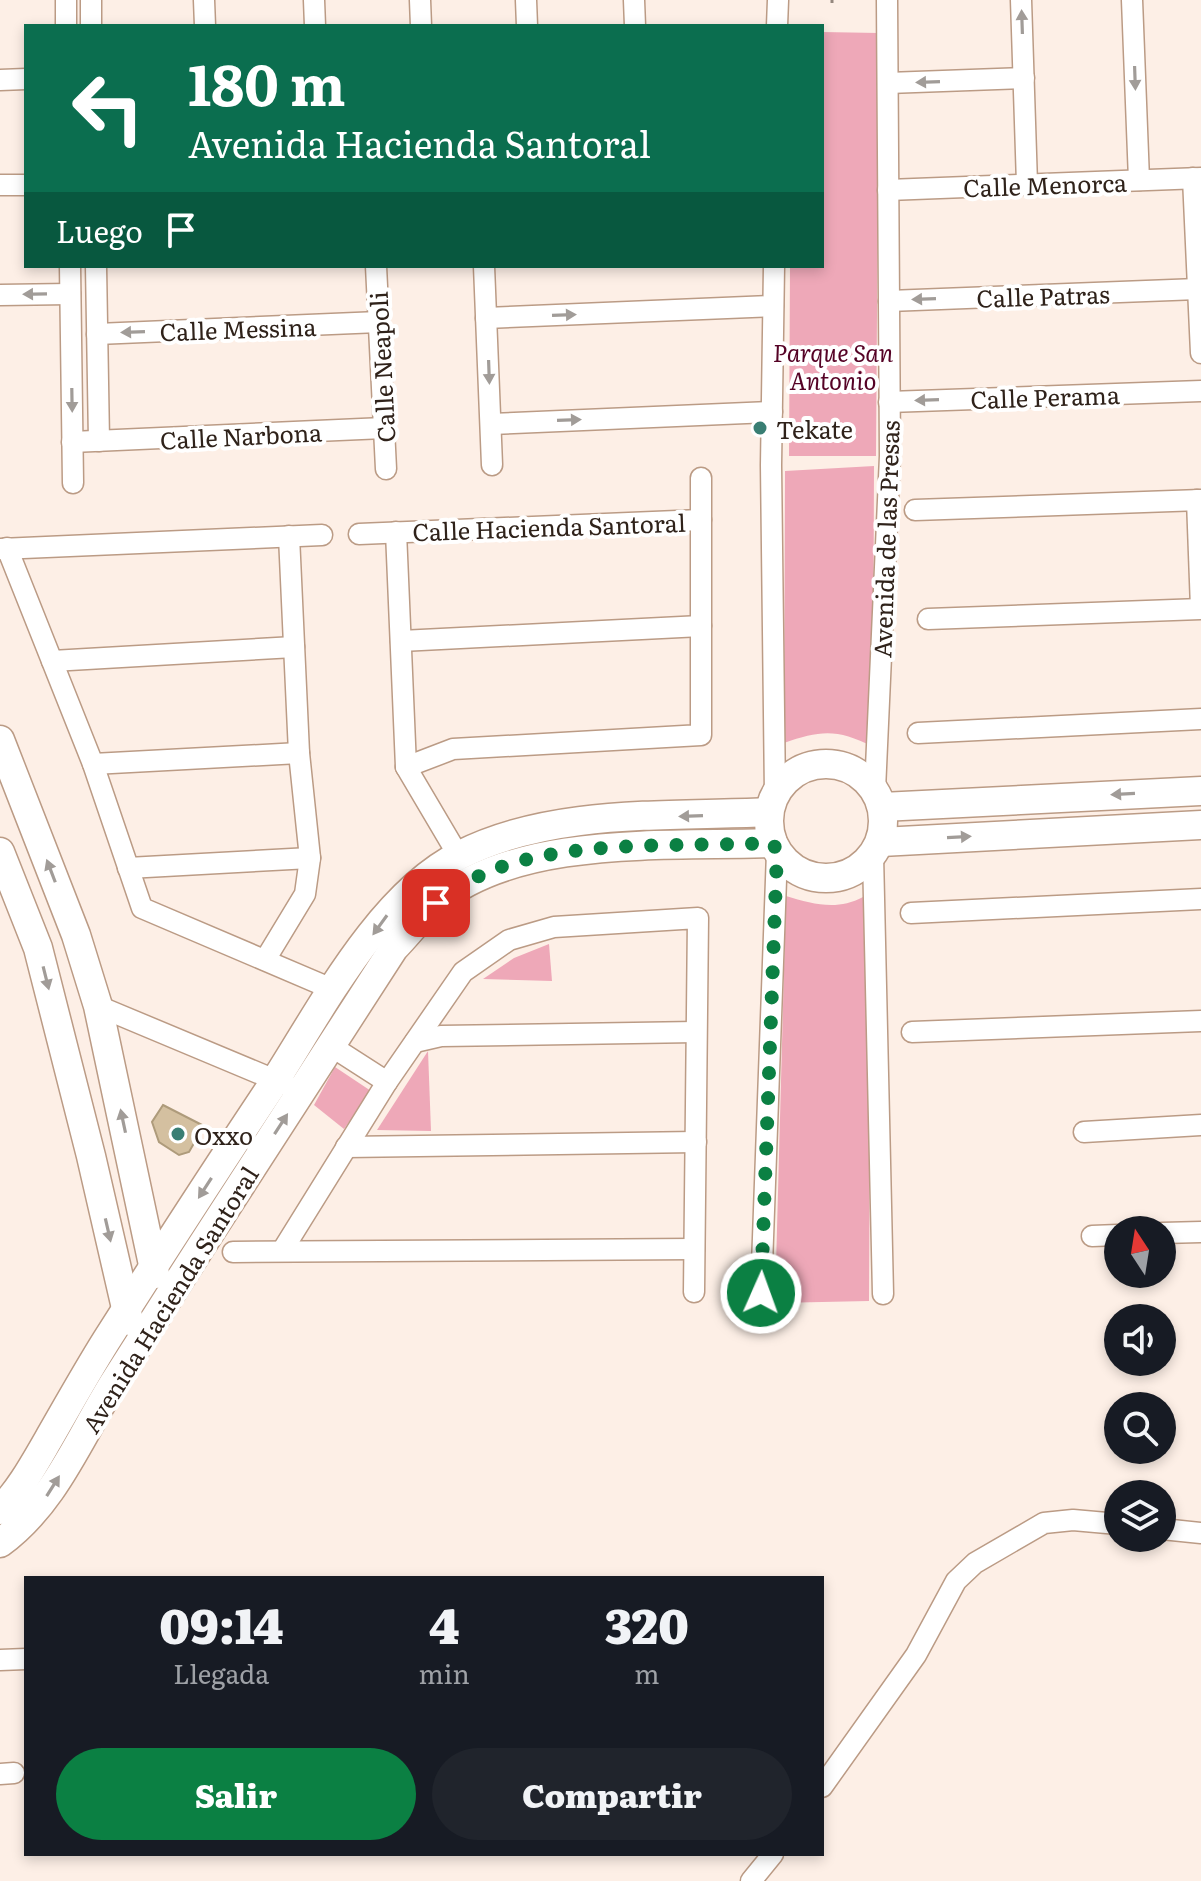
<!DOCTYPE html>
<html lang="es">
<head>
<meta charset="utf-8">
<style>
	body { margin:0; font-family:Literata,serif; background:#20242c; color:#f1f3f6; height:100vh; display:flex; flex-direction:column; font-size:30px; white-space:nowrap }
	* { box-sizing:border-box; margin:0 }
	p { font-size:26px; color:#9ea1a6 }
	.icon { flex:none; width:44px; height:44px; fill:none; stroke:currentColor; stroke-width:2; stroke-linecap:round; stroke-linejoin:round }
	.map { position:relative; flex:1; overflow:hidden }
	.drawer { position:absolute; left:24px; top:1576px; width:800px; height:280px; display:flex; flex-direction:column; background:#171b24; border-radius:0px; box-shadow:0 4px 12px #0003 }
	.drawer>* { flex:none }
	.hud { position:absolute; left:24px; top:24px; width:800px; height:244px; border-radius:0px; box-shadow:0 4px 12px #0003; background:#0b6e4f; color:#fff; overflow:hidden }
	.needle { width:52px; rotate:348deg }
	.tools { position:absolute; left:1104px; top:1216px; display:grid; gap:16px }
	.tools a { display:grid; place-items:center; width:72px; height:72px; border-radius:50%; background:#171b24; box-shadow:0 4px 12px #0003; font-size:40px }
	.pin { position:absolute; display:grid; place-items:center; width:68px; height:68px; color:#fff; margin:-34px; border-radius:16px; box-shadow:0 4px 12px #0006 }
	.me { position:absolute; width:88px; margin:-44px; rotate:2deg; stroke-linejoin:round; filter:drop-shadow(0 0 6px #0008) }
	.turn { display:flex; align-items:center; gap:28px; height:168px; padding:0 32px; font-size:36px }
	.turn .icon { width:104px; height:104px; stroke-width:2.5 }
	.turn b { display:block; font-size:56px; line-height:68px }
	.then { display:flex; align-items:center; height:76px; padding:0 32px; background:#0003; gap:16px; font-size:30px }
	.eta { display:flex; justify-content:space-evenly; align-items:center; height:136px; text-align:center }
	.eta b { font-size:48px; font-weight:800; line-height:56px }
	.cta { display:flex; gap:16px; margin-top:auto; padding:16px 32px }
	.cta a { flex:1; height:92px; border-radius:48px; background:#0b8043; color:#fff; font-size:32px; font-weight:800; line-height:92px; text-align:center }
	.cta a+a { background:#20242c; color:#f1f3f6 }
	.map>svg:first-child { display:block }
	.green { fill:#eea8b8 }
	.building { fill:#d4c0a0; stroke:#ae9b7b; stroke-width:2 }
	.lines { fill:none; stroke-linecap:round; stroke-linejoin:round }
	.street-casing { stroke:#bb9b85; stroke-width:23 }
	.secondary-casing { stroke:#bb9b85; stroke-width:31 }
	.path { stroke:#94877e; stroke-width:3; stroke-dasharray:4 6; stroke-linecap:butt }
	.street { stroke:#fff; stroke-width:20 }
	.secondary { stroke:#fff; stroke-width:28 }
	.oneway { fill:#a19c98 }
	.route { stroke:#0b8043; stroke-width:14; stroke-dasharray:0 25.2 }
	.poi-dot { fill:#397e73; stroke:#fff; stroke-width:3 }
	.labels { text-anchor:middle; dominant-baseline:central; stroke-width:8; stroke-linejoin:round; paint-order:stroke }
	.street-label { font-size:24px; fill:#2f221a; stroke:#fff }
	.park-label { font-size:24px; font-style:italic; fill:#550225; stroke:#fff }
	.poi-label { font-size:24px; fill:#2f221a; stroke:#fff; text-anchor:start }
</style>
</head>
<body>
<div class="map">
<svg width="1201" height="1881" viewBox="0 0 1201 1881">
	<rect width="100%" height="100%" fill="#fdefe6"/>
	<g class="green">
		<path d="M822 32 879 33 876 456H789L790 266H822Z"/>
		<path d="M874 466 873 747C838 729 821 730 784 743L785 471Z"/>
		<path d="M786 896C813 904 837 911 863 897L871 901 869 1301 775 1303Z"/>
		<path d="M549 944 552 981 483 979 514 958Z"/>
		<path d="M428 1051 431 1131 377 1130Z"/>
		<path d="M335 1067 371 1091 344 1129 314 1105Z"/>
	</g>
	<path class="building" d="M163 1105 204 1126 189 1152 179 1155 159 1142 152 1122Z"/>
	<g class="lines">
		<g class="street-casing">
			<g id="street">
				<path d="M66 0V26"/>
				<path d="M91 0V26"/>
				<path d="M204 0 205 26"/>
				<path d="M314 0 315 26"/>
				<path d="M420 0 421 26"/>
				<path d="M526 0 527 26"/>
				<path d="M634 0 635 26"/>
				<path d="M1021 0 1027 184"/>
				<path d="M1132 0 1139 180"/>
				<path d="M777 26 778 0"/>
				<path d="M0 80 26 79"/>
				<path d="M888 83 1024 78"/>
				<path d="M1193 178 1201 353"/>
				<path d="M0 185H26"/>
				<path d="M888 190 1201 178"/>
				<path d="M70 266 73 483"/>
				<path d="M96 266 99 441"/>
				<path d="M376 266 386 469"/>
				<path d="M484 266 492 465"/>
				<path d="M774 266 771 465 775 796"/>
				<path d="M0 295 70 294"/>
				<path d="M889 301 1198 289"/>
				<path d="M486 318 773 306"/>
				<path d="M97 334 379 322"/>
				<path d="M889 402 1201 391"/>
				<path d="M491 424 772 412"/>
				<path d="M72 442 384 428"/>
				<path d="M1197 500 1201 608"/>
				<path d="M915 510 1201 500"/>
				<path d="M396 532 406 767 458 855"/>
				<path d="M359 534 701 520"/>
				<path d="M7 548 93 764 142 908 332 989"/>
				<path d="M0 549 322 535"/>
				<path d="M928 619 1201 609"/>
				<path d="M401 641 701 626"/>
				<path d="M52 661 294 647"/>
				<path d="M918 733 1201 719"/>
				<path d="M93 764 299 753"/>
				<path d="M406 767 453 749 701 735V478"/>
				<path d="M875 790 890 456 887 0"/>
				<path d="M873 855 883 1294"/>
				<path d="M128 868 310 858"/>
				<path d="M911 913 1201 899"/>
				<path d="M265 960 305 894 310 858 299 753 289 536"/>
				<path d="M98 1006 287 1085"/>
				<path d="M912 1032 1201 1021"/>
				<path d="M415 1042 441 1036 696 1032"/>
				<path d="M331 1046 387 1082"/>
				<path d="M1084 1132 1201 1125"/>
				<path d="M346 1147 696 1142"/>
				<path d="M1162 1233 1201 1232"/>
				<path d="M1092 1236 1118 1235"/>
				<path d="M282 1251 387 1082 463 972 509 940 554 927 698 918 694 1292"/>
				<path d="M233 1252 694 1249"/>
				<path d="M761 1293 777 852"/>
				<path d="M1162 1529 1201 1533"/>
				<path d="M0 1660 26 1659"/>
				<path d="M0 1774 14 1773"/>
				<path d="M822 1787 916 1655 956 1581 975 1563 1044 1523 1073 1520 1118 1524"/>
				<path d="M751 1881 773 1854"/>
			</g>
		</g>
		<g class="secondary-casing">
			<g id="secondary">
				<path d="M0 740 76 935 98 1006 155 1274"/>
				<circle cx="826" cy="821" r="57"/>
				<path d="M882 807 1201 791"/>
				<path d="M881 842 1201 825"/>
				<path d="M0 852 38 948 91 1156 129 1321"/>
				<path d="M0 1510C20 1490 34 1464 48 1440 67 1407 86 1373 106 1341 160 1256 215 1171 271 1087 319 1013 379 895 460 855 552 808 669 817 769 812"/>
				<path d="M0 1543C55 1503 80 1436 115 1381 207 1236 301 1092 394 948 408 934 421 916 436 903 519 834 670 847 773 843"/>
			</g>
		</g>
		<path class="path" d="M832 3V0"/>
		<use href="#street" class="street"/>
		<use href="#secondary" class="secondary"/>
	</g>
	<defs><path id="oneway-solid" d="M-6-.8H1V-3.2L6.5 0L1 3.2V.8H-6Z" transform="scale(2)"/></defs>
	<g class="oneway">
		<use href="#oneway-solid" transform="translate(1022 22) rotate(-92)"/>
		<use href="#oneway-solid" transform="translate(1135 78) rotate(88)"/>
		<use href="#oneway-solid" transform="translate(928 82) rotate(178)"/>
		<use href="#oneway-solid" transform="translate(35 294) rotate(179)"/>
		<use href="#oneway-solid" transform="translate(924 299) rotate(178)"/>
		<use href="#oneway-solid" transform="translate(564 315) rotate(-2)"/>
		<use href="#oneway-solid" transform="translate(133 332) rotate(178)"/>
		<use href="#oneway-solid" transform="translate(489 372) rotate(88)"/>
		<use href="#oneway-solid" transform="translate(72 400) rotate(89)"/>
		<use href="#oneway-solid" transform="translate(927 400) rotate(178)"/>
		<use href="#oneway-solid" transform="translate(569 420) rotate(-2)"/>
		<use href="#oneway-solid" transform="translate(1123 794) rotate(177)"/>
		<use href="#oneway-solid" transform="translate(691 816) rotate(178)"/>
		<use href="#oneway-solid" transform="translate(959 837) rotate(-3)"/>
		<use href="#oneway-solid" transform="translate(51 871) rotate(-111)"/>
		<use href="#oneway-solid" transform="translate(380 925) rotate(126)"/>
		<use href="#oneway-solid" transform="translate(46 978) rotate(76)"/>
		<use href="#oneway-solid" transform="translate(123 1121) rotate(-102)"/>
		<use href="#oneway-solid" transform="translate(281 1124) rotate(-57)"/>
		<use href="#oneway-solid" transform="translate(205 1188) rotate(123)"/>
		<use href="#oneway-solid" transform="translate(108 1230) rotate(77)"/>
		<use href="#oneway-solid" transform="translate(53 1486) rotate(-58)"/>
	</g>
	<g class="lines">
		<path class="route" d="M436 903C449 895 463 884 477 877 555 838 685 847 773 843L777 852 761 1293"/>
	</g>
	<g class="poi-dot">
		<circle cx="760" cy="428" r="8"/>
		<circle cx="178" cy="1134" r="8"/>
	</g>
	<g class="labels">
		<g class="street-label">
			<text transform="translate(1045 184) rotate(-2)">Calle Menorca</text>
			<text transform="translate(1043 295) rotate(-2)">Calle Patras</text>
			<text transform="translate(238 328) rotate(-2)">Calle Messina</text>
			<text transform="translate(381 367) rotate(-93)">Calle Neapoli</text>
			<text transform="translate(1045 396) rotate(-2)">Calle Perama</text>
			<text transform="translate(241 435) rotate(-3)">Calle Narbona</text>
			<text transform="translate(549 526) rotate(-2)">Calle Hacienda Santoral</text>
			<text transform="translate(885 539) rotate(-88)">Avenida de las Presas</text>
			<text transform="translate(169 1299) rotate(-58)">Avenida Hacienda Santoral</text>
		</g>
		<g class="park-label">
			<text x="833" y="351">Parque San<tspan x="833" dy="28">Antonio</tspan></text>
		</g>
		<g class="poi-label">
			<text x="776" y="428">Tekate</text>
			<text x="194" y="1134">Oxxo</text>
		</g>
	</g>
</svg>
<div class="tools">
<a><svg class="needle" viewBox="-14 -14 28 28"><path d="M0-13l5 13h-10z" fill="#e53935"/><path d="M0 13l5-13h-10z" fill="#9ea1a6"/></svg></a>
<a><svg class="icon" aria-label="sound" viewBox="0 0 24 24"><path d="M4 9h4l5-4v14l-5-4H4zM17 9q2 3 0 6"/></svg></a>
<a><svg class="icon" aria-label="search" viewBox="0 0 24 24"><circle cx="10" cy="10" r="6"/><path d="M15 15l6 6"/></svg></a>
<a><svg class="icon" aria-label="layers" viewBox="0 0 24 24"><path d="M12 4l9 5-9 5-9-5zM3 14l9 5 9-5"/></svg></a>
</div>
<div class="pin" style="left:436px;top:903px;background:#d93025"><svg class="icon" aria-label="arrive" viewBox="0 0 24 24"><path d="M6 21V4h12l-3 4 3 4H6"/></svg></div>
<svg class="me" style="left:761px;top:1293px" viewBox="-20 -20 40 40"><circle r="17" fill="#0b8043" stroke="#fff" stroke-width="3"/><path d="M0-11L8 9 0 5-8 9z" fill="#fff"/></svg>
<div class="hud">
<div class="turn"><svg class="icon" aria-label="left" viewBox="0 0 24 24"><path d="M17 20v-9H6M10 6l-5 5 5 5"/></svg><div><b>180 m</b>Avenida Hacienda Santoral</div></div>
<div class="then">Luego<svg class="icon" aria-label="arrive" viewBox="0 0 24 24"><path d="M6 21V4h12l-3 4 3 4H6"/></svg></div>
</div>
<section class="drawer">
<div class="eta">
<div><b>09:14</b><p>Llegada</p></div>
<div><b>4</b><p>min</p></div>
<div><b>320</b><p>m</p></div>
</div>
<div class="cta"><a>Salir</a><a>Compartir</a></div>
</section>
</div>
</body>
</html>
